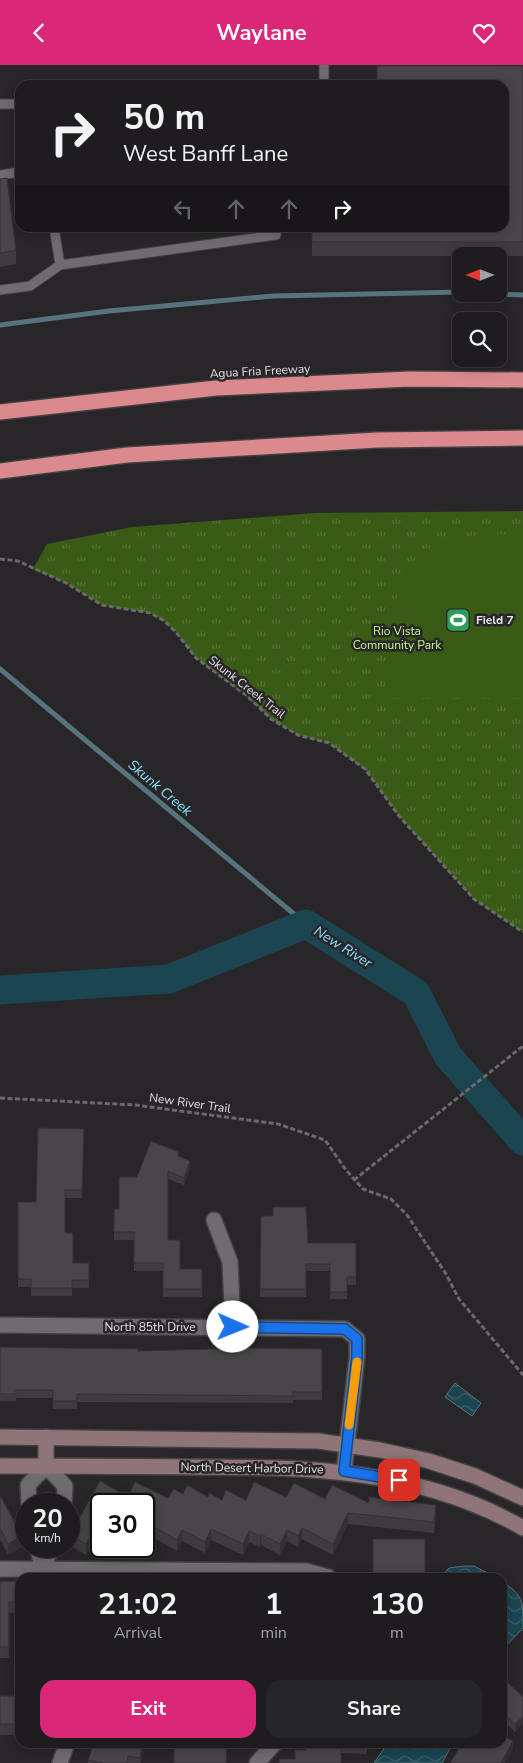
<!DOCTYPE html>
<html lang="en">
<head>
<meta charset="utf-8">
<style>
	body { margin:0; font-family:"Nunito Sans",sans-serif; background:#262527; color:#f1f3f6; height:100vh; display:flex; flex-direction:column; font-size:19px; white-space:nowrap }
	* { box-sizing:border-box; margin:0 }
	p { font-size:16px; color:#a1a1a4 }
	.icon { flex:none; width:28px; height:28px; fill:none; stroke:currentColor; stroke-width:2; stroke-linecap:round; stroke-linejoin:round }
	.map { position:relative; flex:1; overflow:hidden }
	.drawer { position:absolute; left:15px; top:1508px; width:492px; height:175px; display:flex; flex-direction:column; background:#1e1c1e; border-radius:15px; box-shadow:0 2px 12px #0003,0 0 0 1px #3c3a3c }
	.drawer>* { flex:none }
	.banner { position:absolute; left:15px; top:15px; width:494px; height:152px; border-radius:15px; box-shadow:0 2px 12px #0003,0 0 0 1px #3c3a3c; background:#1e1c1e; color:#f1f3f6; overflow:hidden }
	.needle { width:32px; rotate:270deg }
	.buttons { position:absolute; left:452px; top:182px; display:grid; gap:10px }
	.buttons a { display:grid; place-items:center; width:55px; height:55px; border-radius:10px; background:#1e1c1e; box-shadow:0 2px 12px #0003,0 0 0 1px #3c3a3c; font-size:25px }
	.speed { position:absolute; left:15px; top:1428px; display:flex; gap:10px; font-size:25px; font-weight:700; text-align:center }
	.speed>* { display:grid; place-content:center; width:65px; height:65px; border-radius:50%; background:#1e1c1e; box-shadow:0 2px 12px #0003,0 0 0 1px #3c3a3c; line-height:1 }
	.speed small { font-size:12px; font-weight:400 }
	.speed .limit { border:2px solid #111; border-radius:8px; background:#fff; color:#111 }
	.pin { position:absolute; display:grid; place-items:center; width:42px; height:42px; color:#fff; margin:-21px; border-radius:10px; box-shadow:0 2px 8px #0006 }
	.me { position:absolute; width:55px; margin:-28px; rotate:91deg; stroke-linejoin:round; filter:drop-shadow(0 0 4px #0008) }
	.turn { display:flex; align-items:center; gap:18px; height:105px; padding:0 25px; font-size:22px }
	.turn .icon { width:65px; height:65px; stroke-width:2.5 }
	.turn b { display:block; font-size:35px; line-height:42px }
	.lanes { display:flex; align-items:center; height:48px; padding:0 25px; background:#0003; justify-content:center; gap:25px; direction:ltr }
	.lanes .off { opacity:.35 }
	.eta { display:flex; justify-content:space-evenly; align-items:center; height:85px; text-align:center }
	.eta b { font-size:30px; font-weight:700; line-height:35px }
	.primary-button { display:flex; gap:10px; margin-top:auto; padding:10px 25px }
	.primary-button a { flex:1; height:58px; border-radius:15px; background:#db2777; color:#fff; font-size:20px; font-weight:700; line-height:58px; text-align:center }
	.primary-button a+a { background:#262527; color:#f1f3f6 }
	header { display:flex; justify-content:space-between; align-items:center; height:65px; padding:0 25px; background:#db2777; color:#fff; font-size:22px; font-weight:700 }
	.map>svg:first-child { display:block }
	.park { fill:url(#park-tufts) }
	.pitch { fill:#3a5b15 }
	.water { fill:url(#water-waves); stroke:#57747c }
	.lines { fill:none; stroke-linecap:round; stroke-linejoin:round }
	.stream { stroke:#57747c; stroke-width:5 }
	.river { stroke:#1b4550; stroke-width:29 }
	.lane-casing { stroke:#434143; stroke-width:11 }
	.street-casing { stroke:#434143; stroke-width:18 }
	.secondary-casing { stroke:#434143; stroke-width:18 }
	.highway-casing { stroke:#434143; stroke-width:18 }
	.path { stroke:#6b696b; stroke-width:3; stroke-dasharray:5 2.5; stroke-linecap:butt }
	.lane { stroke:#6f6c6f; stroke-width:9 }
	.street { stroke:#6f6c6f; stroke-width:15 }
	.secondary { stroke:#8f7578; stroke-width:15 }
	.highway { stroke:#db898c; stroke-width:15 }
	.wall { fill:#3f3c3f }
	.shaded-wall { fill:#333133 }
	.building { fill:#494649; stroke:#333133 }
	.route-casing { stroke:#114b97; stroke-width:12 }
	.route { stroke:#1a73e8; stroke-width:9 }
	.slow { stroke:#f59e0b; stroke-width:9 }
	.labels { text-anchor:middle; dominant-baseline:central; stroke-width:5; stroke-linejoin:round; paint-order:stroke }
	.street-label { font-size:12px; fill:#e3e1e3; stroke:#282628 }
	.poi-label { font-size:12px; font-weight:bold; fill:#e3e1e3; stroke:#282628; text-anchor:start }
	.park-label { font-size:12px; fill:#bffa89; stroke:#282628 }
	.water-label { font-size:14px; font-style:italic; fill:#88e2fb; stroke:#282628 }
</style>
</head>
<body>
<header><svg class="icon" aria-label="back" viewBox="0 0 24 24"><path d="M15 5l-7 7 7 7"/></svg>Waylane<svg class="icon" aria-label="heart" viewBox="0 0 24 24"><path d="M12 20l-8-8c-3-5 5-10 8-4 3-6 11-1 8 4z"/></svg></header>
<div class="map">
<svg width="523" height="1698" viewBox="0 0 523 1698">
	<defs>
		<pattern id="park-tufts" width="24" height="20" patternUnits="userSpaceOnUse" patternTransform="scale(1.25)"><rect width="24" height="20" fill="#3a5b15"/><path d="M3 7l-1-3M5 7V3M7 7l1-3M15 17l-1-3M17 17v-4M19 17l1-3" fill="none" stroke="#567237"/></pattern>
		<pattern id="water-waves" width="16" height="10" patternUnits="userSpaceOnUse" patternTransform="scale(1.25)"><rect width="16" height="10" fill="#1b4550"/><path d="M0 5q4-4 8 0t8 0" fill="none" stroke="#3c6069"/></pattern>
	</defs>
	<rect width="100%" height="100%" fill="#282628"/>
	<path class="park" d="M523 446V867L474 834 399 751 365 704 329 678 298 670 271 654 246 630 196 593 176 567 163 555 150 548 102 540 66 518 33 504 47 479 132 462 316 448Z"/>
	<path class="pitch" d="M523 470V633H390C389 561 385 489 473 471 489 468 507 470 523 470Z"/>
	<g class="water">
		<path d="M455 1318 481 1338 472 1351 445 1332Z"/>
		<path d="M464 1501H474L495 1512H441L449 1503Z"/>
		<path d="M503 1517C523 1531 523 1535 523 1563L503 1584Z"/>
		<path d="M388 1678H453L442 1698H374Z"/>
	</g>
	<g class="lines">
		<g class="stream">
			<path d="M495 229 523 230"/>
			<path d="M0 260 109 246 273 231 461 227"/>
			<path d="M0 604 306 859"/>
		</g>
		<path class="river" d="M0 925 169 914 306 859 416 928 448 991 523 1076"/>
		<g class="lane-casing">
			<g id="lane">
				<path d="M324 20V0"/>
				<path d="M0 39H20"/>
				<path d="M0 110 20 107"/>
				<path d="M54 162 60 200 276 170V162"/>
				<path d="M0 225 30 221 60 200"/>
			</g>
		</g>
		<g class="street-casing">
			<g id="street">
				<path d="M214 1155 230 1197 233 1262"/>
				<path d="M0 1260 345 1264 357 1274V1292L344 1406"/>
				<path d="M29 1439 28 1420 46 1401 65 1421 64 1439"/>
				<path d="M37 1481 43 1505"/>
				<path d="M0 1504 306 1506 328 1512"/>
				<path d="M43 1505 52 1481"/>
				<path d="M60 1698 67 1678"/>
				<path d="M257 1698 275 1678"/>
			</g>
		</g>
		<g class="secondary-casing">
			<g id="secondary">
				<path d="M0 1372 318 1376 380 1385 429 1396 475 1411 523 1433"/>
				<path d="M46 1372V1401"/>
				<path d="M0 1401C63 1401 126 1401 189 1402 306 1402 419 1403 523 1463"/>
			</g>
		</g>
		<g class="highway-casing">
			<g id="highway">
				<path d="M0 347 216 323 410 314 523 315"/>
				<path d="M0 406 127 390 377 375 523 373"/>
			</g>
		</g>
		<g class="path">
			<path d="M0 494 18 496 66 518 102 540 150 548 163 555 176 567 196 593 246 630 271 654 298 670 329 678 365 704 399 751 474 834 523 867"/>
			<path d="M0 1033 135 1040 278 1059 325 1075 346 1105 363 1124 391 1134 407 1150 446 1209 459 1234 523 1310"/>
			<path d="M354 1115 523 981"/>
		</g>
		<use href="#lane" class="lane"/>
		<use href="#street" class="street"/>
		<use href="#secondary" class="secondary"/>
		<use href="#highway" class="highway"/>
	</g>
	<g class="wall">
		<path d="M523 1V191H312V162H504Z"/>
		<path d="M0 114 16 185V199L0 202Z"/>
		<path d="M84 1064 82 1133H65V1168L73 1198H89V1223H72V1231H31V1222H18V1137H36Z"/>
		<path d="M179 1091 190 1103 184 1120 168 1114V1175L180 1204H202V1232H163V1206H134V1175H114V1144H119L137 1112Z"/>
		<path d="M261 1151H273L308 1178H356V1220H347V1234H330V1206H306V1232H260Z"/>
		<path d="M0 1282 138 1286 322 1284V1335H293V1338L77 1337V1344H53V1333H16V1336H0Z"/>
		<path d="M100 1416 128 1432 135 1417 168 1433 174 1424 183 1429 187 1420 208 1432 209 1428 222 1435 226 1425 246 1435 254 1417 286 1432 294 1418 325 1434 332 1420 369 1438V1432L436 1440V1451L434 1468 348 1459 333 1490 302 1474 298 1482 287 1476 280 1490 261 1480 260 1482 249 1477 243 1490 211 1475 205 1488 182 1476 177 1486 147 1469 144 1476V1439H101V1479L93 1476 86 1490 70 1481V1470Z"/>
		<path d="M0 1430 22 1482 8 1490 0 1474Z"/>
		<path d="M106 1481H129L125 1490Z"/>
		<path d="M0 1516H17V1548H9V1593H0Z"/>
		<path d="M502 1612 523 1632 515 1667 502 1655Z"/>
		<rect x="0" y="1631" width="20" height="39"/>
		<path d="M106 1678H144L141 1698H88V1695L106 1680Z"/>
		<path d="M306 1678H367V1689L341 1688 295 1694 306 1685Z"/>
	</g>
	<g class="shaded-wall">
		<path d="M190 1096V1103L184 1120V1113Z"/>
		<path d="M436 1440V1451L434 1468V1457Z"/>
		<path d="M348 1448V1459L333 1490V1479Z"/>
		<path d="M147 1458V1469L144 1476V1465Z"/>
		<path d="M302 1463V1474L298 1482V1471Z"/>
		<path d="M211 1464V1475L205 1488V1477Z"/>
		<path d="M93 1465V1476L86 1490V1479Z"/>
		<path d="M182 1465V1476L177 1486V1475Z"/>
		<path d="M287 1465V1476L280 1490V1479Z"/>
		<path d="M249 1466V1477L243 1490V1479Z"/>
		<path d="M261 1469V1480L260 1482V1471Z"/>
		<path d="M22 1471V1482L8 1490V1479Z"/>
		<path d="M125 1481H129L125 1490Z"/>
		<path d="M523 1651V1659L515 1667V1659Z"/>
		<path d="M513 1676V1684L505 1698H501Z"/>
		<path d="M142 1678H144L141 1698H140Z"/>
	</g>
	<g class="building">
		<path d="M377 1H523V177H312V162H504V20H377Z"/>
		<path d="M7 113 16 185 0 188V114Z"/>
		<path d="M38 1063 84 1064 82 1125H65V1168H73V1198H89V1215H72V1223H31V1214H18V1137H36Z"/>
		<path d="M151 1076 179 1087 178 1091 190 1096 184 1113 168 1106V1175H180V1204H202V1224H163V1198H134V1167H114V1144H119V1112H137Z"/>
		<path d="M273 1142H306L308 1178H356V1212H347V1227H330V1199H306V1224H260L261 1151H273Z"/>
		<path d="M0 1282 67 1283 138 1284V1286L247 1283 322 1284V1327H293V1331L77 1329V1336H53V1325H16V1329H0Z"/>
		<path d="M100 1416 128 1432 135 1417 168 1433 174 1424 183 1429 187 1420 208 1432 209 1428 222 1435 226 1425 246 1435 254 1417 286 1432 294 1418 325 1434 332 1420 369 1438V1432L436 1440 434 1457 348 1448 333 1479 302 1463 298 1471 287 1465 280 1479 261 1469 260 1471 249 1466 243 1479 211 1464 205 1477 182 1465 177 1475 147 1458 144 1465V1439H101V1468L93 1465 86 1479 70 1470Z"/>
		<path d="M0 1430 22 1471 8 1479 0 1463Z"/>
		<rect x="373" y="1474" width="52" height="38"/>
		<path d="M0 1516H17V1537H9V1582H0Z"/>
		<path d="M502 1612 523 1632V1651L515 1659 502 1647Z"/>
		<rect x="0" y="1631" width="20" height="28"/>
		<path d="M502 1670 513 1676 501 1698H450L462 1678H502Z"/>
		<path d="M94 1678 106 1680V1678H142L140 1693 128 1691 127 1698H104L88 1695Z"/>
		<path d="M174 1678H227L226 1698H174Z"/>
		<path d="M306 1678H341V1698H279V1694H295V1685H306Z"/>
	</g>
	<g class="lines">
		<g class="route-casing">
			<path id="route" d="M233 1262 345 1264 357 1274V1292L344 1406 399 1415"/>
		</g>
		<use href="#route" class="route"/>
		<path class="slow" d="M349 1360 357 1297"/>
	</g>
	<defs>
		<g id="stadium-square" transform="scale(1.25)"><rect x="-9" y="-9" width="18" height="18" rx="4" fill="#2e9e5b" stroke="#282628"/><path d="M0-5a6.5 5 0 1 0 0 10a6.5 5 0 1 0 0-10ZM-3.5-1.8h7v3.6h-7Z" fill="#fff"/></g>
	</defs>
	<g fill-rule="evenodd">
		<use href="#stadium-square" x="458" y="555"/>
	</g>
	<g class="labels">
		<g class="street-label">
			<text transform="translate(260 306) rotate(-3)">Agua Fria Freeway</text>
			<text transform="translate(247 622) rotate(38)">Skunk Creek Trail</text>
			<text transform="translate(190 1038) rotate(8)">New River Trail</text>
			<text x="150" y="1262">North 85th Drive</text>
			<text transform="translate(252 1403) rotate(1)">North Desert Harbor Drive</text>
		</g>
		<g class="poi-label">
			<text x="476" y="555">Field 7</text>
		</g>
		<g class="park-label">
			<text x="397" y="566">Rio Vista<tspan x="397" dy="14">Community Park</tspan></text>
		</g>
		<g class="water-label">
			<text transform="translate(160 723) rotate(40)">Skunk Creek</text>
			<text transform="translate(343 882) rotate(32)">New River</text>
		</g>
	</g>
</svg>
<div class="buttons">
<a><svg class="needle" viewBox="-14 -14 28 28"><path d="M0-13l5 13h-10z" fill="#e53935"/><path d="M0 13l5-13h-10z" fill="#a1a1a4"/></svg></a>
<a><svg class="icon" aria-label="search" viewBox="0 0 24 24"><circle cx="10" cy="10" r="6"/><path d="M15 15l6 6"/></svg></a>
</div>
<div class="speed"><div>20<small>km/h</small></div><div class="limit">30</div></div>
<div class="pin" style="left:399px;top:1415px;background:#d93025"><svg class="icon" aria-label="arrive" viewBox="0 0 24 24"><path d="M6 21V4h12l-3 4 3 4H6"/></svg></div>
<svg class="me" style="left:233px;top:1262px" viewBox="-20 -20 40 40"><circle r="19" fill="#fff"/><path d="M0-13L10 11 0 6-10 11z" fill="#1a73e8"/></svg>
<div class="banner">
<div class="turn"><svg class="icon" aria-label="right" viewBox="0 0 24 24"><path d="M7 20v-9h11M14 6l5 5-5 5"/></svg><div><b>50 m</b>West Banff Lane</div></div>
<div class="lanes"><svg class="icon off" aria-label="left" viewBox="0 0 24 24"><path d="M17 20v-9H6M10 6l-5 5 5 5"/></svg><svg class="icon off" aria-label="ahead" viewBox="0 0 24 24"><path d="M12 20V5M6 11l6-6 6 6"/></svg><svg class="icon off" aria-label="ahead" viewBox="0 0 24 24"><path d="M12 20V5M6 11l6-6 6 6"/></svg><svg class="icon" aria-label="right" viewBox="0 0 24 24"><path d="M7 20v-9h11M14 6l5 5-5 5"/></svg></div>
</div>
<section class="drawer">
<div class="eta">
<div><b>21:02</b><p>Arrival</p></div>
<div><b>1</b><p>min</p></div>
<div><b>130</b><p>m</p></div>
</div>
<div class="primary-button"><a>Exit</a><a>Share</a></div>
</section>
</div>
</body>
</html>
